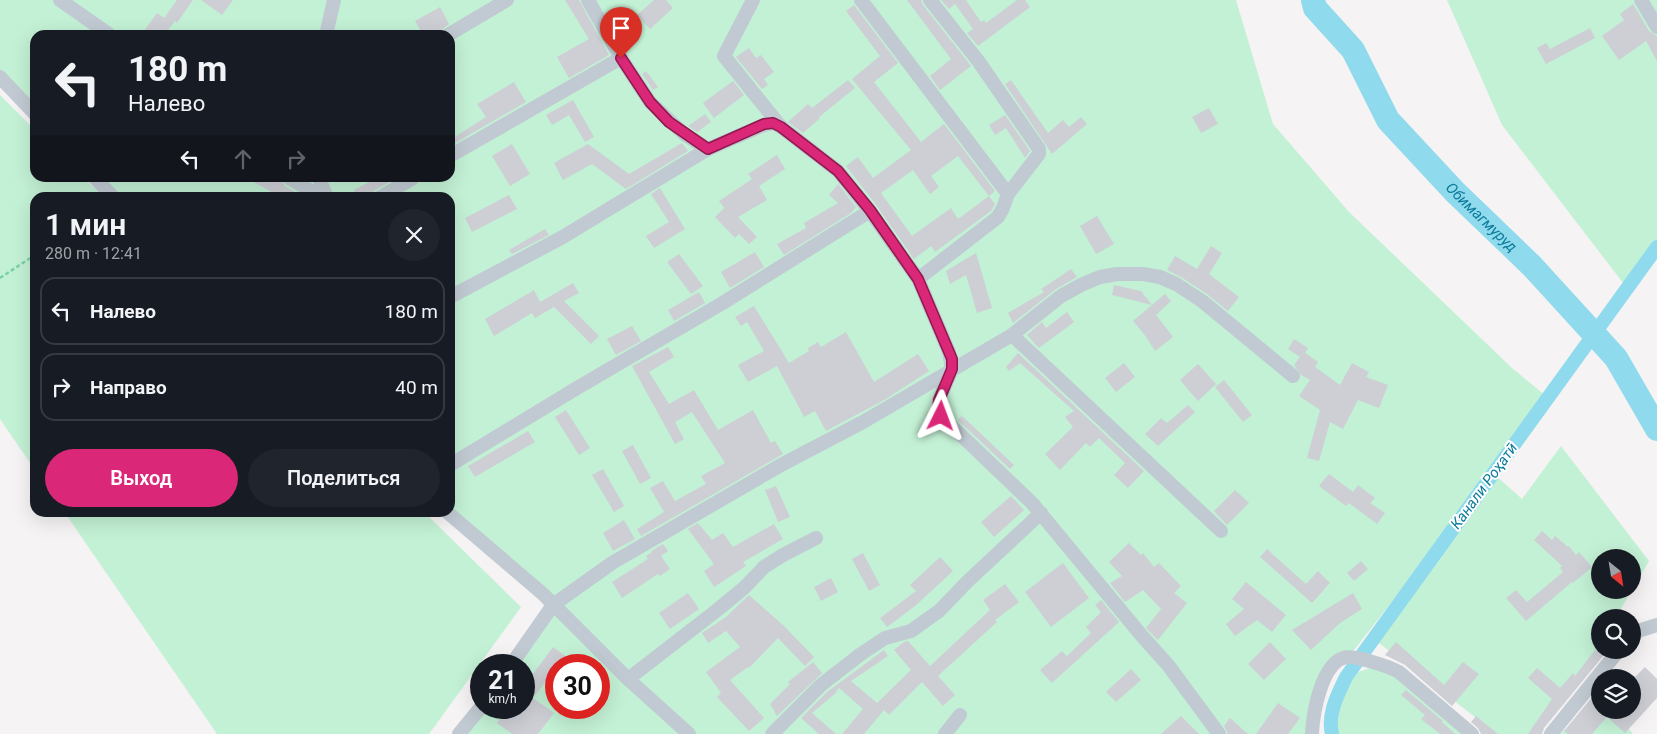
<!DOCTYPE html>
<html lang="ru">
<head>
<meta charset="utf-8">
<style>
	body { margin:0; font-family:Roboto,sans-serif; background:#20242c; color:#f1f3f6; height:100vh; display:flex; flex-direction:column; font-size:19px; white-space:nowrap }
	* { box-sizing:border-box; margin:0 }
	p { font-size:16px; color:#9ea1a6 }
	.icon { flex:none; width:28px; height:28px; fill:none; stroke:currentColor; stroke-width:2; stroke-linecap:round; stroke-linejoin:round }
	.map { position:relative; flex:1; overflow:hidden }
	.details { position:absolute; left:30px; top:192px; width:425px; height:325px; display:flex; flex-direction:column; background:#171b24; border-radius:15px; box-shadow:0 5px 20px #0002 }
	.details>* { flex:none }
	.top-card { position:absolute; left:30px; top:30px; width:425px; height:152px; border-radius:15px; box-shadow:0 5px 20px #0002; background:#171b24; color:#f1f3f6; overflow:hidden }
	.needle { width:32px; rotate:150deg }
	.fabs { position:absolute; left:1591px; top:549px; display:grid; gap:10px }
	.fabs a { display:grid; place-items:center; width:50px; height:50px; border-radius:50%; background:#171b24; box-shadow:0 5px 20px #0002; font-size:25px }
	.speed { position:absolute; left:470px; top:654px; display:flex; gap:10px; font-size:25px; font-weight:700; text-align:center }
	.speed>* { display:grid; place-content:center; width:65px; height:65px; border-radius:50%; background:#171b24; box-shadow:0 5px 20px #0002; line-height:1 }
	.speed small { font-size:12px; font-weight:400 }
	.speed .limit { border:8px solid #d22; background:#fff; color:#111 }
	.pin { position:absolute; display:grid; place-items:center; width:42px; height:42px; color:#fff; margin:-51px -21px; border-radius:50% 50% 50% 0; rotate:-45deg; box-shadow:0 0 5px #0007 }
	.pin .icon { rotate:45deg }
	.me { position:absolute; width:55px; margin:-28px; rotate:3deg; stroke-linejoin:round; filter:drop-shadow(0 0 4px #0008) }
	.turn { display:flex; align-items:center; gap:18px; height:105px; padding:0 15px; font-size:22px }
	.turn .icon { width:65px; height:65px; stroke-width:2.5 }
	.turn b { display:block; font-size:35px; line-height:42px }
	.lanes { display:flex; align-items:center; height:48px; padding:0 15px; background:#0003; justify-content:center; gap:25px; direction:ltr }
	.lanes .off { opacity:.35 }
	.round { display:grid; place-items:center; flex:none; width:52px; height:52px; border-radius:26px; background:#20242c }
	.summary { display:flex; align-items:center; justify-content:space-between; height:85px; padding:0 15px }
	h1 { font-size:30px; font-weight:600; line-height:38px }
	.primary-button { display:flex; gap:10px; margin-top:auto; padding:10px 15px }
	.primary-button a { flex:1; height:58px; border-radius:30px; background:#db2777; color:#fff; font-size:20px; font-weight:600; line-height:58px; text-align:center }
	.primary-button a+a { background:#20242c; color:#f1f3f6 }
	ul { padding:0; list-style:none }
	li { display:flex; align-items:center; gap:15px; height:68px; margin:0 10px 8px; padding:0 5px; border:2px solid #363941; border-radius:15px }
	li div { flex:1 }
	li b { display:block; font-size:19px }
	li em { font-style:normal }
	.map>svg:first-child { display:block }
	.green { fill:#c3f1d5; fill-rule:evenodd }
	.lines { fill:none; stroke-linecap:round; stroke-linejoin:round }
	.canal { stroke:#90daee; stroke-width:14 }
	.river { stroke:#90daee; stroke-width:24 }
	.building { fill:#cdcfd5; fill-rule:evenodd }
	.path { stroke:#7ad0a6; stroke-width:2.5; stroke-dasharray:4 2.5; stroke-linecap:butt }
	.minor { stroke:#c1cad2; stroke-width:14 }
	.route-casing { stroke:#8e194d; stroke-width:12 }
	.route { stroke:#db2777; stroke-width:9 }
	.labels { text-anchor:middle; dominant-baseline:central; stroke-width:4; stroke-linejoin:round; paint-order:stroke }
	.water-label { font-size:15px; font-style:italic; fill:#0c7c9b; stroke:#fff }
</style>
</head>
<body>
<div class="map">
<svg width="1657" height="734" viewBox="0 0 1657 734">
	<rect width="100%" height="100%" fill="#f5f3f3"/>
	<g class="green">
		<path d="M0 0H1236L1273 124 1349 212 1512 368 1552 401 1493 473 1522 499 1561 446 1649 561 1633 588 1632 558H1600V590H1632L1616 617 1600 618V650L1594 662 1534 734H1497L1379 643 1487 480 1347 659 1330 675 1315 734H454L481 708H524V665H506L548 603 450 511V198L118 197 98 178H450V35H35V114L0 79ZM556 665H599V708H556Z"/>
		<path d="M1447 0H1657V253L1630 292 1502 125Z"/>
		<path d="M0 95 35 130V178H84L104 197 35 198V470L0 419Z"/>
		<path d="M65 513H425L521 607 429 734H217Z"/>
		<path d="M1377 665 1399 674 1470 734H1332C1327 714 1338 694 1346 677Z"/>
		<path d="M1600 697V710H1612L1633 734H1560Z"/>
	</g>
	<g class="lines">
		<path class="canal" d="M1332 734C1327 714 1338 694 1346 677L1657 247"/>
		<path class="river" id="s1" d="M1313 0 1315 8 1353 50 1388 120 1455 192 1532 266 1616 358 1657 429"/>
	</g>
	<g class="building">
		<path d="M177 0H193L177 23 175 21 164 35H141L157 13 164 18Z"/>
		<path d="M201 0H233L222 15Z"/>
		<path d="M565 0H579L609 55 569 78 557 57 589 39Z"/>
		<path d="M654 0H666L673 8 650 29 637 15Z"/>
		<path d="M907 0H921L923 5 971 66 940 90 930 76 951 59Z"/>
		<path d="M941 0H966L981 22 984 20 986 23 1017 0H1025L1030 7 978 46 967 33 973 29 955 4 949 9Z"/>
		<path d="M1633 4 1649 31 1657 36V61L1646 41 1619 60 1602 36 1624 20 1620 14Z"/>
		<path d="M854 5 898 63 874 82 921 142 944 124 995 191 989 196 995 204 991 211 935 252 931 246 914 259 877 206 846 166 858 157 873 178 911 150 852 79 880 56 846 11ZM958 156 989 196 958 219 951 208 912 236 881 193 913 170 930 194 939 187 931 176Z"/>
		<path d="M440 7 449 24 441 30 439 35H423L415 21Z"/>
		<path d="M1590 28 1595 38 1546 64 1537 48 1546 43 1550 49Z"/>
		<path d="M749 48 756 58 761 55 774 72 764 79 768 85 762 89 736 57Z"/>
		<path d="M646 71 658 87 653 90 642 74Z"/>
		<path d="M848 80 855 88 819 117 820 118 803 133 788 122 808 104 812 108Z"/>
		<path d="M1011 80 1048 133 1063 120 1069 127 1081 117 1087 124 1052 154 1005 84Z"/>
		<path d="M733 81 744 95 714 118 703 103Z"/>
		<path d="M514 82 526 102 450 146V140L486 117 477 104Z"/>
		<path d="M573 100 594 137 585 142 569 115 552 125 546 115Z"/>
		<path d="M1209 108 1218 124 1201 133 1192 117Z"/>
		<path d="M705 114 711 122 697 132 688 126Z"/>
		<path d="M1005 115 1030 151 1025 158 1006 128 995 135 989 125Z"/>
		<path d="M682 143 688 151 626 189 592 164 563 180 554 163 588 144 629 174Z"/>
		<path d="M512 144 530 174 510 186 492 156Z"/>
		<path d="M777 155 785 169 759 186 767 200 738 217 757 237 749 244 739 234 735 238 715 217 724 208 719 201 752 179 748 174Z"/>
		<path d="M247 178H276L281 180 285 186 305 198H282Z"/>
		<path d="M377 178H397L375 190 368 198H358L354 190Z"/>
		<path d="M838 184 856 207 851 213 784 255 777 244 806 228 804 223 838 203 829 195Z"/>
		<path d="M660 188 685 229 654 248 646 236 669 222 651 194Z"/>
		<path d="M509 195 517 209 472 232 465 218Z"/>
		<path d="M1097 216 1114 244 1096 254 1080 226Z"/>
		<path d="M545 229 549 235 512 254 509 250Z"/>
		<path d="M1211 246 1222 253 1209 274 1239 297 1228 311 1207 294 1181 277 1167 270 1175 256 1197 269Z"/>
		<path d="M755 252 764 267 730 288 721 272Z"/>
		<path d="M976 253 992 308 977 313 966 275 950 284 946 271Z"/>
		<path d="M679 254 703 286 691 294 667 262Z"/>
		<path d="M1071 269 1077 277 1056 289 1013 323 1008 313 1044 292 1041 289Z"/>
		<path d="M573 283 579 293 564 301 599 336 591 344 554 307 535 318 532 313 494 336 485 319 534 290 540 302Z"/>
		<path d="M1114 285 1141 291 1152 305 1112 295Z"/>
		<path d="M699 292 705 303 674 321 668 310Z"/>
		<path d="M1165 294 1171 301 1156 315 1173 337 1155 351 1144 334 1133 321Z"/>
		<path d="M754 306 789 363 809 351 808 348 818 342 821 347 846 332 874 382 918 354 929 371 886 399 826 431 815 411 804 417 777 366 748 382 738 365 764 351 747 322 741 326 735 317Z"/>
		<path d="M1067 312 1074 322 1039 348 1027 335 1042 322 1046 328Z"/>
		<path d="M632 326 641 341 616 355 607 339Z"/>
		<path d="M1294 339 1308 348 1305 353 1318 362 1315 367 1340 385 1352 363 1369 372 1366 377 1388 385 1379 408 1358 400 1343 429 1330 422 1319 461 1307 458 1320 410 1299 396 1310 380 1301 375 1294 365 1300 357 1288 349Z"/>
		<path d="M668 347 674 357 649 372 669 404 694 390 718 430 753 410 771 443 775 441 783 454 641 536 637 529 664 512 650 488 663 481 675 501 706 484 701 476 725 463 692 412 675 422 684 439 675 444 632 366Z"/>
		<path d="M1018 353 1144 471 1128 488 1114 475 1125 463 1099 438 1090 447 1086 443 1060 470 1045 454 1073 427 1065 417 1074 411 1020 363 1009 371 1006 367Z"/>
		<path d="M1124 363 1135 377 1116 392 1105 378Z"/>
		<path d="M1198 364 1216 384 1198 401 1180 380Z"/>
		<path d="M1224 380 1252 415 1243 422 1215 387Z"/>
		<path d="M1188 405 1195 412 1158 446 1145 434 1161 418 1167 423Z"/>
		<path d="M566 410 590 448 579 455 555 417Z"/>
		<path d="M962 416 1014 465 1010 469 958 420Z"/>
		<path d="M528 431 535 442 475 477 468 466Z"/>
		<path d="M633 445 651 478 640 484 622 451Z"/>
		<path d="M603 469 624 506 614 512 592 475Z"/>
		<path d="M1329 474 1353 492 1358 485 1375 498 1370 503 1385 513 1377 524 1349 503 1346 506 1319 486Z"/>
		<path d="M776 486 790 517 778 522 765 490Z"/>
		<path d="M1235 490 1249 503 1227 525 1214 511Z"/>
		<path d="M1011 496 1024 510 994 537 981 522Z"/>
		<path d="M624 520 635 539 613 551 603 533Z"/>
		<path d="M698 523 712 540 723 533 733 547 774 524 783 539 743 562 746 566 714 587 704 571 714 564 688 529Z"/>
		<path d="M1542 531 1552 540 1555 536 1568 547 1569 546 1576 555 1579 552 1592 567 1573 583 1572 582 1526 621 1506 598 1516 590 1527 602 1563 572 1560 568 1562 566 1534 540Z"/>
		<path d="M1129 543 1141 555 1143 553 1154 567 1159 563 1181 586 1174 593 1187 603 1158 640 1146 628 1161 609 1143 590 1125 602 1110 583 1122 576 1109 562Z"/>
		<path d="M663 544 668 551 661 556 670 569 660 576 658 574 622 598 612 582 648 559 646 556 652 552 651 551Z"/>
		<path d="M1267 549 1306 584 1318 571 1330 583 1312 603 1260 557Z"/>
		<path d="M863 553 880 585 869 591 852 559Z"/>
		<path d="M940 557 953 571 915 606 887 627 880 618 916 591 910 585Z"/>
		<path d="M1361 561 1368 569 1354 581 1347 573Z"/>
		<path d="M1063 563 1089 598 1051 627 1025 592Z"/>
		<path d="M831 578 838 592 821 601 814 587Z"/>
		<path d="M1246 582 1286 615 1272 632 1257 620 1235 636 1226 624 1244 609 1232 599Z"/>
		<path d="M1005 584 1019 602 995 620 997 622 938 676 955 695 943 706 922 682 889 715 884 710 864 734H842L863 709 839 688 836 691 837 692 812 713 836 734H819L801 718 827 692 884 650 888 656 851 681 877 703 911 670 894 650 904 642 908 641 930 666 990 610 983 600Z"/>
		<path d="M688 593 699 609 670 629 659 613Z"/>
		<path d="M1353 593 1362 609 1340 623 1311 650 1292 630Z"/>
		<path d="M749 595 784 626 814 657 805 666 778 638 749 668 748 667 730 680 764 718 749 731 717 697 721 693 706 672 740 647 726 631 708 643 702 633 726 617Z"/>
		<path d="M1101 600 1119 622 1052 683 1040 670 1062 651 1067 656 1091 633 1086 627 1101 612 1095 605Z"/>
		<path d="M1270 642 1286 659 1264 680 1248 664Z"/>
		<path d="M1396 642 1444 685 1463 662 1479 674 1452 706 1405 665 1385 655Z"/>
		<path d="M553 647 578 665H556V676L552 673 533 698 554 713 538 734H512L497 723 508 708H524V686Z"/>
		<path d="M1595 650H1608L1544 728 1542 734H1528L1552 699 1528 678 1537 668 1560 688 1573 673 1575 676Z"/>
		<path d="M813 662 822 673 777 716 770 704 790 684 788 682Z"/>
		<path d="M1645 667 1657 679V698L1625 733 1607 717 1592 734H1568L1564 731 1598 690 1600 691V710H1632V680Z"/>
		<path d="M1131 669 1141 680 1116 702 1106 692Z"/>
		<path d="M1406 690 1443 721 1442 722 1455 734H1440L1421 719 1425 715 1401 695Z"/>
		<path d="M1278 703 1300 718 1288 734H1256Z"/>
		<path d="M1181 716 1199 734H1161Z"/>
		<path d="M1476 716 1498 734H1481L1478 728 1471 722Z"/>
		<path d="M1230 718 1248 734H1228L1224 726Z"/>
	</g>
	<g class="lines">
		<path class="path" d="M0 278 35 255"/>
		<g class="minor">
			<path d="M60 0 110 35"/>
			<path d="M588 0 621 58"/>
			<path d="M753 0 724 56 781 127"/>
			<path d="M861 0 1008 194"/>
			<path d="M1641 0 1657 27"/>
			<path d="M326 35 334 0"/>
			<path d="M448 35 507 0"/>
			<path d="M0 77 35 114"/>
			<path d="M450 156 621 58 650 102 684 134 708 149"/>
			<path d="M95 178 114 198"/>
			<path d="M289 178 323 198"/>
			<path d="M319 178 327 198"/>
			<path d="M379 198 413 178"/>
			<path d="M918 279 998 217 1003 208 1008 194 1039 154V149L979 62 930 0"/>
			<path d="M450 297 561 238 708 149 764 125 773 123 781 127 838 171 870 211"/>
			<path d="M1012 335 1221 531"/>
			<path d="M450 465 577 388 721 304 870 211 918 279 949 352 952 369 939 400 938 409 941 416 1032 503 1142 636 1168 665 1219 734"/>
			<path d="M447 512 543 594 628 679 689 734"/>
			<path d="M1632 633 1657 625"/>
			<path d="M511 665 553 605 612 563 781 465 863 422 1012 335 1061 296 1081 285 1100 277 1117 274H1143L1160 277 1176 284 1202 301 1293 376"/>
			<path d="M628 679 716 611 744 588 764 567 783 555 816 538"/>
			<path d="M459 734 481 707"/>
			<path d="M772 734 821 685 861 654 885 638 911 631 939 611 968 581 1041 513"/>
			<path d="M945 734 960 715"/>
			<path d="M1312 734C1313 713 1321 666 1343 658 1353 654 1390 667 1399 672L1472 734"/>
			<path d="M1551 734 1619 650"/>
		</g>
	</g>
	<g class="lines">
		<g class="route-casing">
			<path id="route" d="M621 58 650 102 669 122 708 149 764 124 773 123 781 127 838 171 870 210 918 279 952 359V369L939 400 938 409 941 416"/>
		</g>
		<use href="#route" class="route"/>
	</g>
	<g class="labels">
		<g class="water-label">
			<text stroke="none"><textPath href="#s1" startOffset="278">Обимагмуруд</textPath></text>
			<text transform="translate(1484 486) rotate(-54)">Канали Роҳатӣ</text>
		</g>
	</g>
</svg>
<div class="fabs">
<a><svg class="needle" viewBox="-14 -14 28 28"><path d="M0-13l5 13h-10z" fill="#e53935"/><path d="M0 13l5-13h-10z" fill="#9ea1a6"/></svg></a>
<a><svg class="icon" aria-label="search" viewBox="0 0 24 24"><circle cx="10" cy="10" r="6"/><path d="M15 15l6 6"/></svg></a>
<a><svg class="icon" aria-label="layers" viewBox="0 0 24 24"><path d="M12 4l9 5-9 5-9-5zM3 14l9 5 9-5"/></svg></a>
</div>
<div class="speed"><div>21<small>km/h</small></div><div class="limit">30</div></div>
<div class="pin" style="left:621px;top:58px;background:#d93025"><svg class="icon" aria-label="arrive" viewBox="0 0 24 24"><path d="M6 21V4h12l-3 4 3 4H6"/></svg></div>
<svg class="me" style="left:941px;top:416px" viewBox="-20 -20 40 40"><path d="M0-17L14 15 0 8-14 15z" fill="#db2777" stroke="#fff" stroke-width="4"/></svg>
<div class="top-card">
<div class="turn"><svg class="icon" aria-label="left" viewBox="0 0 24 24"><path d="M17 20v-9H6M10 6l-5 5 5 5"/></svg><div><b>180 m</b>Налево</div></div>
<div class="lanes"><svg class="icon" aria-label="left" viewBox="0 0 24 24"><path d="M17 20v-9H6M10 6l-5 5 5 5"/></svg><svg class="icon off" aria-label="ahead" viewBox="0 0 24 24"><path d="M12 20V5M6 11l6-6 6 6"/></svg><svg class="icon off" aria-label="right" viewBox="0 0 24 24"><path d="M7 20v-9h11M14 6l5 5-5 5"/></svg></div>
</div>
<section class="details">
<div class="summary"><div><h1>1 мин</h1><p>280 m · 12:41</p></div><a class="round"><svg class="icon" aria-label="close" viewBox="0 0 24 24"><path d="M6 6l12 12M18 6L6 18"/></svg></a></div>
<ul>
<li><svg class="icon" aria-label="left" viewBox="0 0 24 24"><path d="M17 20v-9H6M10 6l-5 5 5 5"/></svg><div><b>Налево</b></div><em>180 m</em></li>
<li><svg class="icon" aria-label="right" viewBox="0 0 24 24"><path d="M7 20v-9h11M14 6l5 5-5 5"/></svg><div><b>Направо</b></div><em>40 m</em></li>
</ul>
<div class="primary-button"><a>Выход</a><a>Поделиться</a></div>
</section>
</div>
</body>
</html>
